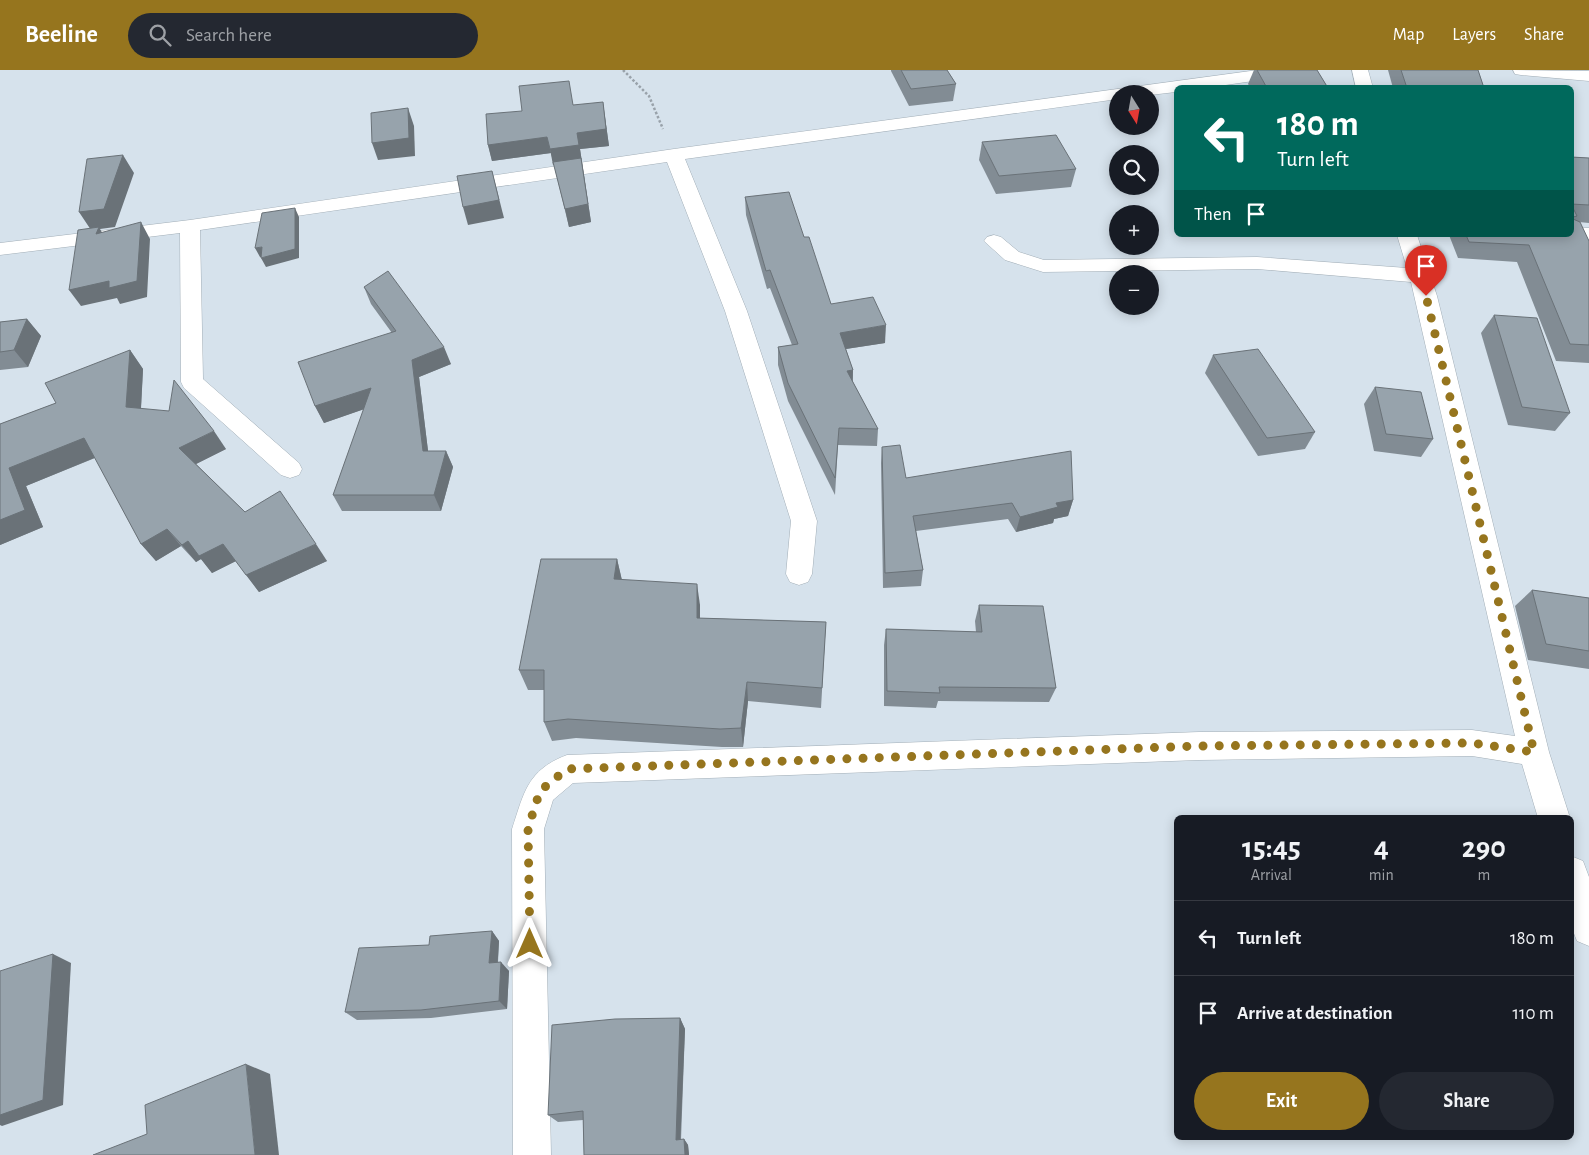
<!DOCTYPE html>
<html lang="en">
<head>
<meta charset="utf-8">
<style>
	body { margin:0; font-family:"Alegreya Sans",sans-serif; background:#242831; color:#f1f3f6; height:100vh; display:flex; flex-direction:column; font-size:19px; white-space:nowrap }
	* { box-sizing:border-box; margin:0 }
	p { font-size:16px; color:#9ea1a6 }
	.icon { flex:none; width:28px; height:28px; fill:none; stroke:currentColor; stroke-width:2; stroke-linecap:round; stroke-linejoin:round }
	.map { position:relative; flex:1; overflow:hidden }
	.side { position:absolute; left:1174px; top:745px; width:400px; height:325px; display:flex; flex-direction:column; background:#171b24; border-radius:8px; box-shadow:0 2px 12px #0003 }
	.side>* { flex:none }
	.guide { position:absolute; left:1174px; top:15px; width:400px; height:152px; border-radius:8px; box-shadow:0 2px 12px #0003; background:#00695c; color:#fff; overflow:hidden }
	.needle { width:32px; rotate:169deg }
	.buttons { position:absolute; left:1109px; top:15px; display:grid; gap:10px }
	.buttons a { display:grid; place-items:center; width:50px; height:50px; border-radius:50%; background:#171b24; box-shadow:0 2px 12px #0003; font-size:25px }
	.pin { position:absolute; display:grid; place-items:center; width:42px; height:42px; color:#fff; margin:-51px -21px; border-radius:50% 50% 50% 0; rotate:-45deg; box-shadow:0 0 5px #0007 }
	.pin .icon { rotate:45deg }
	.me { position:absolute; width:55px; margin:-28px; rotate:0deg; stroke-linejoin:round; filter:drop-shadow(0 0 4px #0008) }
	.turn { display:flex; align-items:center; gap:18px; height:105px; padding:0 20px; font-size:22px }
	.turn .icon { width:65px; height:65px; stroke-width:2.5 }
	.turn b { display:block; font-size:35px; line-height:42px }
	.then { display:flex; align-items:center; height:48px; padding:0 20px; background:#0003; gap:10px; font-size:19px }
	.eta { display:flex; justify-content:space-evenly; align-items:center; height:85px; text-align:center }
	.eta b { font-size:30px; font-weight:700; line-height:35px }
	.action { display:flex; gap:10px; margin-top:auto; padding:10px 20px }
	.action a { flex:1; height:58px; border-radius:30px; background:#96751e; color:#fff; font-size:20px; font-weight:700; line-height:58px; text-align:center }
	.action a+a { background:#242831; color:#f1f3f6 }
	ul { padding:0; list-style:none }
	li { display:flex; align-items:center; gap:15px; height:75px; padding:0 20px; border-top:1px solid #363941 }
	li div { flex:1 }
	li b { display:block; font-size:19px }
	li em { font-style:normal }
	header { display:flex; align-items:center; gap:30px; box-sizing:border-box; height:70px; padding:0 25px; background:#96751e; color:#fff }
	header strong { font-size:24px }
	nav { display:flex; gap:28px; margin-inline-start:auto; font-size:18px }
	.search { width:350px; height:45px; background:#242831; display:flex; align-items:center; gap:12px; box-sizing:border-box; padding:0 18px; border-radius:28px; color:#9ea1a6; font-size:19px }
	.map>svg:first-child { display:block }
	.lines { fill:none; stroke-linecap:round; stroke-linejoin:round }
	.street-casing { stroke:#a2aeb7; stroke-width:1 }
	.path { stroke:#99a2aa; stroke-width:2.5; stroke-dasharray:2.5 2; stroke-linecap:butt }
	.street { fill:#fff; fill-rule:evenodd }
	.wall { fill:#828c94 }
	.shaded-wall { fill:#6a7278 }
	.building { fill:#97a3ac; stroke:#6a7278 }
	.route { stroke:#96751e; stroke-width:9; stroke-dasharray:0 16.2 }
</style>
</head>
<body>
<header>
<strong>Beeline</strong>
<div class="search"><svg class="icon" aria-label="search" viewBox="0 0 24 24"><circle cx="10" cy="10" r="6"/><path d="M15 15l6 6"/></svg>Search here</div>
<nav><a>Map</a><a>Layers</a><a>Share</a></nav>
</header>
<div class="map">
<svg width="1589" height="1085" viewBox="0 0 1589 1085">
	<rect width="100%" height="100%" fill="#d6e2ec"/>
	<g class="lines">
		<g class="street-casing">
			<g id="street">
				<path d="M1258 0H1302L1300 4 1294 5 1205 18H1176V22L1150 25V24H1118V29L685 89 747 241 817 451 812 504 808 512 799 515 790 512 786 504 791 451 725 241 667 92 200 160 203 309 299 393 302 399 299 405 290 408 281 405 184 318 181 312 180 163 0 185V173L190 150 674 79Z"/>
				<path d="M1352 0H1368L1373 18H1356Z"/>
				<path d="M1513 0 1589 1V11L1521 5 1515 4Z"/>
				<path d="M1571 157 1589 158V170L1564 167 1562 165H1571Z"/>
				<path d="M994 165 1001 167 1019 182 1044 190 1257 187 1407 198 1397 165H1417L1437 226 1549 682 1570 748H1538L1522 694 1472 686 1199 690 573 713 553 730 544 759 551 1085H513L512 759C524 723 527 700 567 685L1199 662 1472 660 1515 666 1411 212 1257 199 1043 202 1005 190 984 171 987 167Z"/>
				<path d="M1571 786 1583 791 1589 807V876L1577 871 1571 856Z"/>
			</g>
		</g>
		<path class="path" d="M623 0 649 26 663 59"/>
		<use href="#street" class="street"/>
	</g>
	<g class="wall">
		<path d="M891 0H947L956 14 953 31 909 36 891 1Z"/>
		<path d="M1254 0H1317L1328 18H1251L1248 14Z"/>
		<path d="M1388 0H1478L1484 18H1393Z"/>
		<path d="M573 35 605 48 609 76 580 79 591 152 569 157 551 83 492 91 488 75Z"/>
		<path d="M982 72 1076 99 1071 117 996 124 979 90Z"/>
		<path d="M1571 87 1589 88V153L1579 152 1589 171V293L1556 291 1517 192 1458 188 1449 165H1571Z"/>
		<path d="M745 127 804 167 831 234 885 273 846 279 853 300V312L878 359 877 376 838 375 835 425 788 331 778 295V277L792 275 770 218 767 219 746 145Z"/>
		<path d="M364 217 451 294 419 307 428 381H446L453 397 441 441H342L333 425 364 339 324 353 315 336 392 263 371 234Z"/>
		<path d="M1494 245 1570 343 1555 361 1508 355 1481 263Z"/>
		<path d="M27 249 41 266 28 297 0 300V252Z"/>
		<path d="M130 280 143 299 141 339 226 379 196 394 245 442 327 491 259 522 236 491 212 503 201 489 196 492 181 476 156 491 141 474 95 388 26 416 43 457 0 475V354L56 333Z"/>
		<path d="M1213 285 1315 362 1305 379 1258 386 1205 303Z"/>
		<path d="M1375 317 1433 369 1421 387 1374 381 1364 334Z"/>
		<path d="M882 377 906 408 1073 430 1068 446 1054 449 1053 453 1016 462 1008 449 916 461 923 500 921 516 883 518 881 393Z"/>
		<path d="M617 489 622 510 700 535V548L826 552 821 638 748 631 743 677H722L576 668 552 671 544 652V620H528L519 600Z"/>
		<path d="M1532 520 1589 528V599L1528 590 1515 536Z"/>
		<path d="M979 535 1056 618 1049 632 938 631 936 638 884 636V575L886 559 976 562 975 551Z"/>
		<path d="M492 861 499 871 498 892 509 901 507 939 431 948 357 950 345 942 429 875Z"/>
		<path d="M680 948 685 959 681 1070 684 1069 688 1075 689 1085H584L583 1050 558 1052 548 1045Z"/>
	</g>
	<g class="shaded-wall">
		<path d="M603 32 609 76 580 79 591 152 569 157 565 139 581 91 553 95 550 79 577 63Z"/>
		<path d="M408 38 414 56 415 86 378 90 372 73Z"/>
		<path d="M547 67 551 83 492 91 488 75Z"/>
		<path d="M123 85 134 103 115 157 100 159 109 174 91 160 79 142Z"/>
		<path d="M492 101 504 148 468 155 463 137Z"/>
		<path d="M295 138 299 147V188L266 197 261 188 265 187H260L255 178 262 177Z"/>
		<path d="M141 152 150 169 147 227 120 234 117 228 81 236 69 220Z"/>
		<path d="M27 249 41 266 28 297 14 280Z"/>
		<path d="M886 255 885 273 839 280 840 263Z"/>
		<path d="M444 277 451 294 419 307 430 397 423 381 412 290Z"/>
		<path d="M130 280 143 299 140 355 126 337Z"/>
		<path d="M853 300 852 318 847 301Z"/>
		<path d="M371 318 379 334 324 353 315 336Z"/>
		<path d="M214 361 226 379 192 396 179 378Z"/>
		<path d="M84 368 99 386 26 416 43 457 0 475V450L9 398Z"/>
		<path d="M446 381 453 397 441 441 434 425Z"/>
		<path d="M1073 430 1068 446 1054 449 1053 453 1016 462 1020 447 1056 433Z"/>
		<path d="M167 459 181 476 156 491 141 474Z"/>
		<path d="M188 471 223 474 236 491 212 503 201 489 196 492 182 475Z"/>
		<path d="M316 474 327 491 259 522 246 505Z"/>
		<path d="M617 489 622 511 614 509Z"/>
		<path d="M697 514 700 535V569L697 548Z"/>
		<path d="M747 612 748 631 743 677 741 658Z"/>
		<path d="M492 861 499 871 497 902 489 893Z"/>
		<path d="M53 884 71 893 63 1035 2 1056 0 1055V1045Z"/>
		<path d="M501 892 509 901 507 939 499 931Z"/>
		<path d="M680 948 685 959 680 1077 676 1070Z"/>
		<path d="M246 994 270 1004 279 1085H255Z"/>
		<path d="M684 1069 688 1075 689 1085H685Z"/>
	</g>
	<g class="building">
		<path d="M901 0H947L956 14 911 19Z"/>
		<path d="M1257 0H1317L1328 18H1267Z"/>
		<path d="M1401 0H1478L1484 18H1407Z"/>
		<path d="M569 11 573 35 603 32 606 59 577 63 579 75 550 79 547 67 488 75 486 44 522 41 519 16Z"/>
		<path d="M408 38 409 68 372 73 371 43Z"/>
		<path d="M1056 65 1076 99 999 106 982 72Z"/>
		<path d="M123 85 104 139 79 142 87 89Z"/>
		<path d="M1571 87 1589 88V135L1571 134Z"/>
		<path d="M581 88 588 134 565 139 553 92Z"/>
		<path d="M492 101 499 130 463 137 457 106Z"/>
		<path d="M789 122 804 167H809L831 234 873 227 886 255 840 263 853 300 847 301 878 359 839 358 835 408 788 313 778 277 798 274 770 200 766 201 745 127Z"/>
		<path d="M1571 134 1577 146 1573 147V149L1580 152 1589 171V275L1570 274 1529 175 1469 172 1466 165H1571Z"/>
		<path d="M295 138V179L261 188 262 177 255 178 262 143Z"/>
		<path d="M141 152 137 211 109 218V211L69 220 78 160 99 157 96 164Z"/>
		<path d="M388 201 444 277 412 290 423 381H446L434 425H333L371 318 315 336 298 292 396 261 364 217Z"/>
		<path d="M1494 245 1537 248 1570 343 1522 337Z"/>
		<path d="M27 249 14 280 0 282V252Z"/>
		<path d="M1258 279 1315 362 1267 368 1213 285Z"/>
		<path d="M130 280 126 337 169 341 174 310 214 361 179 378 245 442 280 421 316 474 246 505 223 474 199 486 188 471 182 475 167 459 141 474 84 368 9 398 25 440 0 450V354L56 333 45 313Z"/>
		<path d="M1375 317 1421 322 1433 369 1386 364Z"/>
		<path d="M900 375 906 408 1071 381 1073 430 1056 433 1058 437 1020 447 1012 433 913 446 923 500 885 503 882 377Z"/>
		<path d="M541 489H617L614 509 697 514V548L826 552 822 618 747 612 741 658 720 659 568 649 544 652V600H519Z"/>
		<path d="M1532 520 1589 528V581L1546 574Z"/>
		<path d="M979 535 1043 536 1056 618 939 617 940 623 887 621 886 559 982 562Z"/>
		<path d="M492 861 489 893 501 892 499 931 421 940 345 942 359 878 429 875 430 866Z"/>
		<path d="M53 884 43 1030 0 1045V901Z"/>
		<path d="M680 948 676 1070 684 1069 685 1085H584L583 1041 548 1045 552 955 615 949Z"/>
		<path d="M246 994 255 1085H93L147 1064 145 1035Z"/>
	</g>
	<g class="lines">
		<path class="route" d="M530 874 528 758 540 721 567 699 1199 676 1472 673 1534 682 1426 226"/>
	</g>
</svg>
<div class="buttons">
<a><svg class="needle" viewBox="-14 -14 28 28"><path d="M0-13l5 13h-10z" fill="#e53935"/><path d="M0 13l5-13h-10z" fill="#9ea1a6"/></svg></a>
<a><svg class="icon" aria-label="search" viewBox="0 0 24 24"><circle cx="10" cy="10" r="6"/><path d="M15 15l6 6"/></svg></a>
<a>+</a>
<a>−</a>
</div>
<div class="pin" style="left:1426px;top:226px;background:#d93025"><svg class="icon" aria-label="arrive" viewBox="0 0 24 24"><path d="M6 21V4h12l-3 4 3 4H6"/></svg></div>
<svg class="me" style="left:530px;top:874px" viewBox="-20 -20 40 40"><path d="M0-17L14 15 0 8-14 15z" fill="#96751e" stroke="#fff" stroke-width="4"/></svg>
<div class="guide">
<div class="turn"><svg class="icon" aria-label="left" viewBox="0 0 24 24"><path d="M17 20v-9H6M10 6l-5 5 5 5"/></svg><div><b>180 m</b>Turn left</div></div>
<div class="then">Then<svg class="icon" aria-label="arrive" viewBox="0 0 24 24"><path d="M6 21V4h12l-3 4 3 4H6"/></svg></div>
</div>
<section class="side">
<div class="eta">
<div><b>15:45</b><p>Arrival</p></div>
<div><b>4</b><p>min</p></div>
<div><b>290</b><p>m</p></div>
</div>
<ul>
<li><svg class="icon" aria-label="left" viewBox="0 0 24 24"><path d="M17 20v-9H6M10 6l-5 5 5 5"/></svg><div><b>Turn left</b></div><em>180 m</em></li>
<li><svg class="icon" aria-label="arrive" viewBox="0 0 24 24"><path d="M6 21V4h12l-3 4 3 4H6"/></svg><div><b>Arrive at destination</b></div><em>110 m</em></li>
</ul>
<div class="action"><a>Exit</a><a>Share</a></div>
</section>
</div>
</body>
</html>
